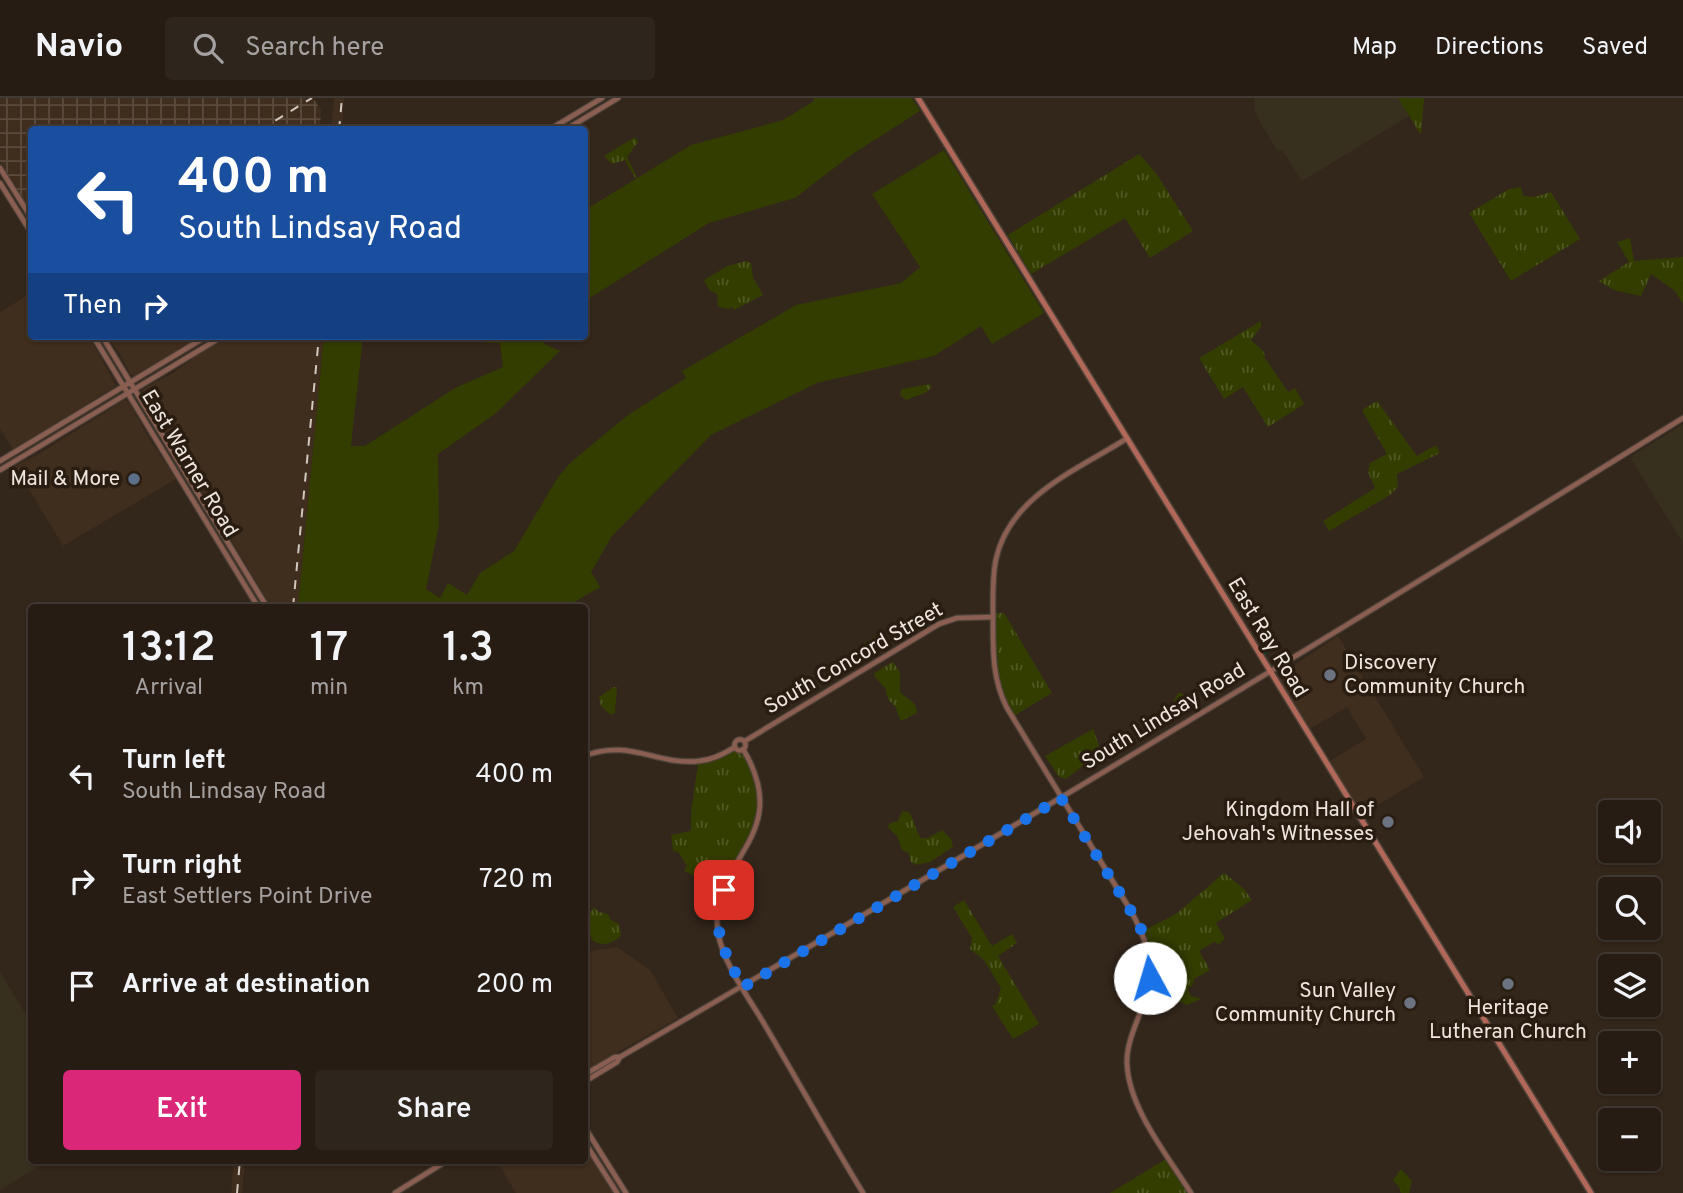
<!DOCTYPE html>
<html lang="en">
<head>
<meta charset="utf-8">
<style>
	body { margin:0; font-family:Overpass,sans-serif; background:#2e251d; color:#f1f3f6; height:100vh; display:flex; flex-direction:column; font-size:26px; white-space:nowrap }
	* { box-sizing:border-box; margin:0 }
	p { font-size:23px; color:#a4a1a0 }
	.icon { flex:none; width:38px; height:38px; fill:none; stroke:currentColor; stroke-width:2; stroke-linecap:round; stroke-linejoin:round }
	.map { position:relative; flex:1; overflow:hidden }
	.side { position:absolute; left:28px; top:506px; width:560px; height:560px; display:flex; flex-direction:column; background:#261c14; border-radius:7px; box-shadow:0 2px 5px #0004,0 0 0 2px #423a34 }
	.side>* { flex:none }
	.guide { position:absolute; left:28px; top:28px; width:560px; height:214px; border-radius:7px; box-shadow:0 2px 5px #0004,0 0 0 2px #423a34; background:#1a4fa0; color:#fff; overflow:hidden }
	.controls { position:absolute; left:1598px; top:702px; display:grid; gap:14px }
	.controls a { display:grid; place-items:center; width:63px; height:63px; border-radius:7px; background:#261c14; box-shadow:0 2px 5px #0004,0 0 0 2px #423a34; font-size:35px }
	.pin { position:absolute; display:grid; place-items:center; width:60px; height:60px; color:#fff; margin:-30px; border-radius:14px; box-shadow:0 4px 10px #0006 }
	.me { position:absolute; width:77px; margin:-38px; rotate:354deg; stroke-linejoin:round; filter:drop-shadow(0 0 5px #0008) }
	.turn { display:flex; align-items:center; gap:24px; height:147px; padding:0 35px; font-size:32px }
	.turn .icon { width:91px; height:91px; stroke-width:2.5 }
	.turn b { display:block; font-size:49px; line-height:60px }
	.then { display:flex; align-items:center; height:66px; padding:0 35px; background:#0003; gap:14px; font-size:26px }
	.eta { display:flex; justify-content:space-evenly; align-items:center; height:119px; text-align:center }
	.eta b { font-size:42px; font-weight:600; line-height:49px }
	.cta { display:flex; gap:14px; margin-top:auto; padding:14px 35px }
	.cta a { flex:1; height:80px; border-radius:7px; background:#db2777; color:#fff; font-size:28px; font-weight:600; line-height:80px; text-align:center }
	.cta a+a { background:#2e251d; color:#f1f3f6 }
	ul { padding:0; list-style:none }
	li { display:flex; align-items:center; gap:21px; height:105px; padding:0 35px }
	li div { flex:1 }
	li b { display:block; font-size:26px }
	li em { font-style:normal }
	header { display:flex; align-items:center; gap:42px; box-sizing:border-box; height:98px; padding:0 35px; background:#261c14; border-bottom:2px solid #423a34 }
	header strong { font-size:33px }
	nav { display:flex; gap:38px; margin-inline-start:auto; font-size:24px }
	.search { width:490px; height:63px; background:#2e251d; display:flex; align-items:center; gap:18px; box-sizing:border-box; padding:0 24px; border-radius:7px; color:#a4a1a0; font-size:26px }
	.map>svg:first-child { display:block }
	.built { fill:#3f2d1d }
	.industrial { fill:url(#industrial-grid) }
	.education { fill:#38301f }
	.grass { fill:#333d00 }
	.park { fill:url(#park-tufts) }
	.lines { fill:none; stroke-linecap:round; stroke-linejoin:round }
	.stream { stroke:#00515a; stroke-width:2 }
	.secondary-casing { stroke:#4e4339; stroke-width:7 }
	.primary-casing { stroke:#4e4339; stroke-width:8 }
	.secondary { stroke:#8a5e50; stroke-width:4.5 }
	.primary { stroke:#b26859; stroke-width:5 }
	.rail { stroke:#d1c8bf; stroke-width:2; stroke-dasharray:9 9; stroke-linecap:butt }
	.route { stroke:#1a73e8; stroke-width:12; stroke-dasharray:0 21.6 }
	.service-dot { fill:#5c6f8a; stroke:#291d12; stroke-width:2.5 }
	.worship-dot { fill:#6b7280; stroke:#291d12; stroke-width:2.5 }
	.labels { text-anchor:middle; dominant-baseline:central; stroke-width:7; stroke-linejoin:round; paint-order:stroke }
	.street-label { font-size:21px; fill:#eee6de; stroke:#291d12 }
	.poi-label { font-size:21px; fill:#eee6de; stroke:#291d12; text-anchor:end }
</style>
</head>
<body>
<header>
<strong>Navio</strong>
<div class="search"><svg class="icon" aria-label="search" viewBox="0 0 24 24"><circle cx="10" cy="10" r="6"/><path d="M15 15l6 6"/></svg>Search here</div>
<nav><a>Map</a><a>Directions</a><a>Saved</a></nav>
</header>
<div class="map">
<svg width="1683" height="1095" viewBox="0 0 1683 1095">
	<defs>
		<pattern id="industrial-grid" width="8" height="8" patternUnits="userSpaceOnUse" patternTransform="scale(1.75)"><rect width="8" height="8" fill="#3f2d1d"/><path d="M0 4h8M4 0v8" fill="none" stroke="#5b4b3d"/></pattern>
		<pattern id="park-tufts" width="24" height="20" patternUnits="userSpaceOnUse" patternTransform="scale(1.75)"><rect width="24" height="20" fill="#333d00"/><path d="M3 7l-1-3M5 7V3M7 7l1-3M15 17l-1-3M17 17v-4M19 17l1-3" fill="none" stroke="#515925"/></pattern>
	</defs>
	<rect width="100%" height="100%" fill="#33261b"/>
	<g class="built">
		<path d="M334 0H344L342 31H331Z"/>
		<path d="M31 195 32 238H89L116 288 13 352 0 331V214Z"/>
		<path d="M106 238H201L134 278 130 276 121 257Z"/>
		<path d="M232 238H324L298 509H271L191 374 179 359 173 344 142 295 144 290 173 275 197 257Z"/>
		<path d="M124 302 129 304 147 337 176 381 63 448 15 368 39 356Z"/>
		<path d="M1338 538 1424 679 1363 716 1330 663 1366 641 1347 609 1310 631 1279 579 1280 574 1287 572Z"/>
		<path d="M617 849 650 872 678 920 585 973V854Z"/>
		<path d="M585 1048 613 1095H516L496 1062H584Z"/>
		<path d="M234 1062H245L242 1095H231Z"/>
	</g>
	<path class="industrial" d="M0 0H313L321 12 320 31 32 32 31 115 0 63Z"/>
	<g class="education">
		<path d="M1254 0H1398L1409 18 1302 83 1282 52H1277L1261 26 1255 13Z"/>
		<path d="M1683 326V445L1631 361 1634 357Z"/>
		<path d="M0 874 31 925 32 1062H49L0 1092Z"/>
	</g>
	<g class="grass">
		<path d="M814 0H912L920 13 851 57 795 100 709 125 585 203V112L691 47 783 22 814 3Z"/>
		<path d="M944 52 1044 215 992 246 981 228 934 258 817 285 711 337 612 438 591 474 600 489 566 509H298L324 238H363L351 348H365L455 290 503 269 500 245H488L458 238H547L544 246 560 253 495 316 438 356 439 427 426 491 440 500 448 485 467 497 480 475 514 453 558 379 571 364 628 317 686 280 682 273 796 207 901 185 920 169 872 96Z"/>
	</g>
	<g class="park">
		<path d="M1398 0H1424L1421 37Z"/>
		<path d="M635 39 638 44 627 59 637 79 635 80 625 62 612 66 604 58Z"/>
		<path d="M1139 56 1156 75 1193 133 1150 160 1125 120 1031 176 1008 137Z"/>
		<path d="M1521 89 1523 98 1534 99 1551 94 1580 141 1511 183 1469 115 1509 91Z"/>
		<path d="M1630 140 1634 163 1683 159V206L1675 193 1651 176 1641 198 1614 192 1599 183 1629 164 1617 144Z"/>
		<path d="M746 163 751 165 753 179 763 197 734 212 732 209 728 211 718 209 717 196 709 192 704 182 728 168Z"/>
		<path d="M1261 223V229L1251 242 1264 254 1265 260 1288 294 1295 290 1304 306 1268 329 1243 289 1224 301 1199 260Z"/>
		<path d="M930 286 932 289 925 295 906 302 900 297 901 291Z"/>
		<path d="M1377 303 1417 358 1436 347 1440 355 1397 376 1398 389 1390 397 1329 433 1323 423 1375 390 1368 374 1370 365 1387 356 1362 312Z"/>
		<path d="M996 515H1004L1052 595 1014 618C995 582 995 555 996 515Z"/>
		<path d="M879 536 887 548 872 558 864 545Z"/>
		<path d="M893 564 900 574V594C907 602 917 603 917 615L901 623 895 608 888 601 885 590 875 579 874 575Z"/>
		<path d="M614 589H617L615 615 611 617 601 608 599 599Z"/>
		<path d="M1178 595H1182L1190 607 1175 618H1170L1168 613Z"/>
		<path d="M1093 631 1103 659 1085 666 1066 681 1059 679 1045 658Z"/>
		<path d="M734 653 742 654C778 702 745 747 722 791L684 773 687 768 679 755 673 752 671 737 691 733V714L698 666 717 662Z"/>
		<path d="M902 713 909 714C915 723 915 732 921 740H928L942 732 951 741 953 749 930 764 916 767 910 763 909 755 902 752 897 738 888 729 890 725 898 723Z"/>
		<path d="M1224 775 1244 791 1252 802 1216 825 1225 841 1219 846 1214 844 1199 853 1210 872 1194 881 1193 887 1188 891 1191 898 1201 901 1187 907 1152 892V856L1145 832 1176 816Z"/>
		<path d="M964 802 992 848 1012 836 1017 845 998 858 1039 926 1013 941 992 908 996 906 1001 890 984 862 970 851 972 840 953 809Z"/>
		<path d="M594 809 599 814 608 816 611 822 619 826 621 838C611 846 603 849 592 842L586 822Z"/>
		<path d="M1166 1061 1187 1095H1110Z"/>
		<path d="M1401 1071 1412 1083 1409 1095H1401L1399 1089 1393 1082Z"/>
	</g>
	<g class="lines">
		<path class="stream" d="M1265 555 1268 553"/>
		<g class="secondary-casing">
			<g id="secondary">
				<path d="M549 32 602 0"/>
				<path d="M565 32 618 0"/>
				<path d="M0 70 32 121"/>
				<path d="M0 85 32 136"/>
				<path d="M93 238 258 509"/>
				<path d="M102 238 267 509"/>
				<path d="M1126 341C1077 372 1010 398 996 461 992 480 993 501 993 520 993 552 992 581 1007 610L1131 813C1151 850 1157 875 1140 915 1134 931 1126 949 1127 966 1129 1011 1168 1058 1191 1095"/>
				<path d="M0 363 207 238"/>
				<path d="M0 372 223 238"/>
				<circle cx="740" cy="647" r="5.5"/>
				<path d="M745 643 939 526 957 520 993 519"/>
				<path d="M743 651C796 740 707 761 718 835 724 868 750 901 766 929 799 985 830 1041 863 1095"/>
				<path d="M584 658C630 640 657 668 699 663 713 662 724 656 735 649"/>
				<path d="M584 977 615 959H620C978 752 1332 538 1683 320"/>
				<path d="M584 984 617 964 620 959"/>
				<path d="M584 1028 626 1095"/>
				<path d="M584 1043 617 1095"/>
				<path d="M395 1095 448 1062"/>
			</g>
		</g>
		<g class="primary-casing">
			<path id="primary" d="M918 0 1591 1095"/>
		</g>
		<use href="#secondary" class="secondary"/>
		<use href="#primary" class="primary"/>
		<g class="rail">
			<path d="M260 32 312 0"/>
			<path d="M339 32 342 0"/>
			<path d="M293 509 319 238"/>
			<path d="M237 1095 240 1062"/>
		</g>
	</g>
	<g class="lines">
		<path class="route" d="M724 792C709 829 725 856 743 889L1061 700 1139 826 1150 855V880"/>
	</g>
	<circle class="service-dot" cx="134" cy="381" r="7"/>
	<g class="worship-dot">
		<circle cx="1330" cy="577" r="7"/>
		<circle cx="1388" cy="724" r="7"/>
		<circle cx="1508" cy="886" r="7"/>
		<circle cx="1410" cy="905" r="7"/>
	</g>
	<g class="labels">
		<g class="street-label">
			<text transform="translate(189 366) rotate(59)">East Warner Road</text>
			<text transform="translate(1267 540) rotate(59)">East Ray Road</text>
			<text transform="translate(854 561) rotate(-30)">South Concord Street</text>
			<text transform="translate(1164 619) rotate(-31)">South Lindsay Road</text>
		</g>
		<g class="poi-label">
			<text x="120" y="381">Mail &amp; More</text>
			<text x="1344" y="565" text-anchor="start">Discovery<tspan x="1344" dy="24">Community Church</tspan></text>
			<text x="1374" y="712">Kingdom Hall of<tspan x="1374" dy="24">Jehovah's Witnesses</tspan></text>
			<text x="1396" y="893">Sun Valley<tspan x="1396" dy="24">Community Church</tspan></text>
			<text x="1508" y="910" text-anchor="middle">Heritage<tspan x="1508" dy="24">Lutheran Church</tspan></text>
		</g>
	</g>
</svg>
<div class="controls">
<a><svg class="icon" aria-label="sound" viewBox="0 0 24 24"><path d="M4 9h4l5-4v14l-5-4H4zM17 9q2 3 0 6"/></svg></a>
<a><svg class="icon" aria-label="search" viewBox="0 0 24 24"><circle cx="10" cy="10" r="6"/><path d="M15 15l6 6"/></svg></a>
<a><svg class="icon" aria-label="layers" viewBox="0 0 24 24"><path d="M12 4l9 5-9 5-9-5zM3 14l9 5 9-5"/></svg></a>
<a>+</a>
<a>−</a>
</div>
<div class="pin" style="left:724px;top:792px;background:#d93025"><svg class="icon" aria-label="arrive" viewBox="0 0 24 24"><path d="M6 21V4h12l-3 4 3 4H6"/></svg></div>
<svg class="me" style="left:1150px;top:880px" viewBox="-20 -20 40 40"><circle r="19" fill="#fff"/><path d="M0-13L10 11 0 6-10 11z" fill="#1a73e8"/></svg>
<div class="guide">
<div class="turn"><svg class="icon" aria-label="left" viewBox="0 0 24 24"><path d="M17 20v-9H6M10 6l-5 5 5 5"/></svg><div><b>400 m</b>South Lindsay Road</div></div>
<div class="then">Then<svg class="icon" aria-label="right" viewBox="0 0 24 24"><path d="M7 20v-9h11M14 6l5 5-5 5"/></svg></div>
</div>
<section class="side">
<div class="eta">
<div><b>13:12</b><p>Arrival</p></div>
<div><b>17</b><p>min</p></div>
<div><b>1.3</b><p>km</p></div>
</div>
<ul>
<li><svg class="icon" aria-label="left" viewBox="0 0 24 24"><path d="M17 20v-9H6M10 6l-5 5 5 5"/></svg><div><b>Turn left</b><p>South Lindsay Road</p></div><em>400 m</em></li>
<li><svg class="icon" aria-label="right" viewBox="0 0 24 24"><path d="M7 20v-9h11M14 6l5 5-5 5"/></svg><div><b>Turn right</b><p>East Settlers Point Drive</p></div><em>720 m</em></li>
<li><svg class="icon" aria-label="arrive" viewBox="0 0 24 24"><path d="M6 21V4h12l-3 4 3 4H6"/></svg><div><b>Arrive at destination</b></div><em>200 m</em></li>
</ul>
<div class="cta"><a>Exit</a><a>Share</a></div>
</section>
</div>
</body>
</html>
